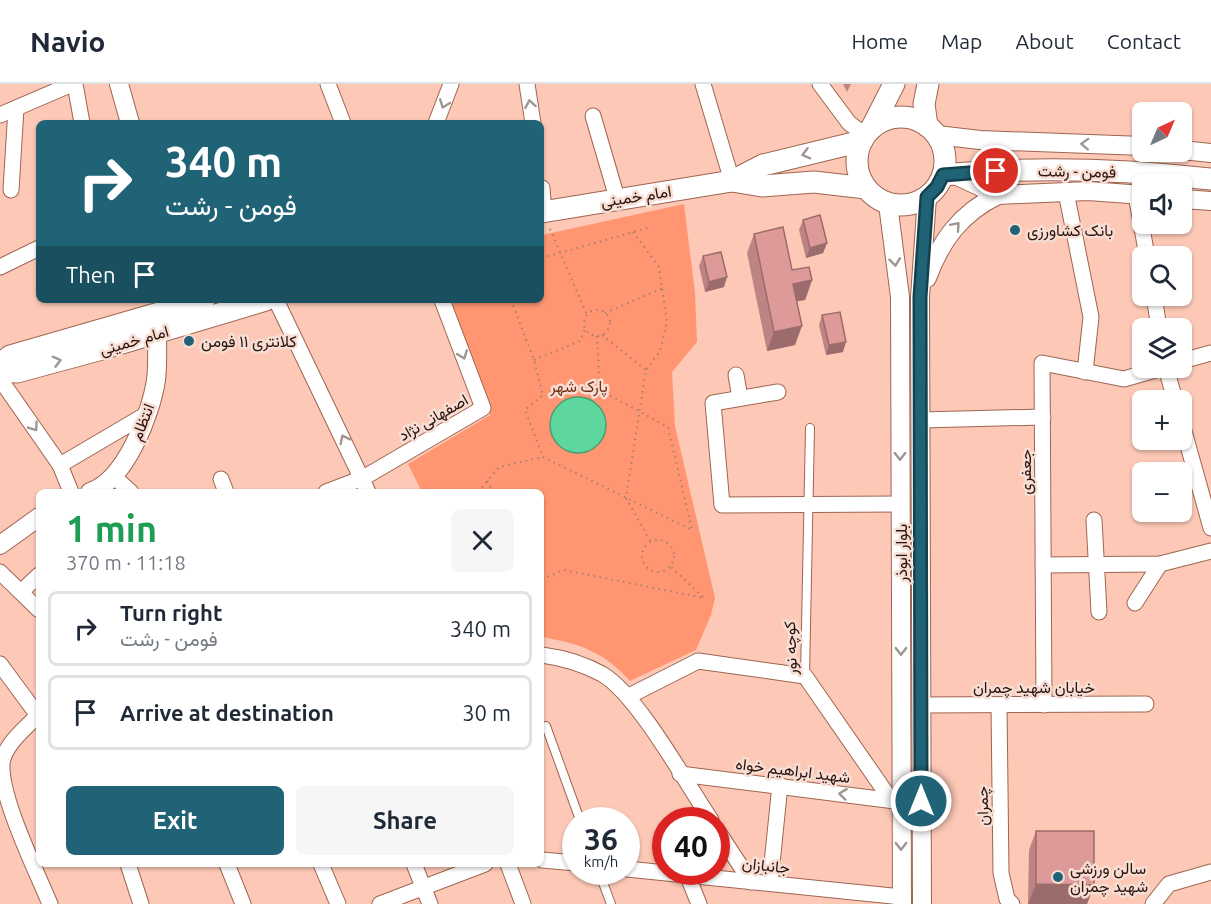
<!DOCTYPE html>
<html lang="en">
<head>
<meta charset="utf-8">
<style>
	body { margin:0; font-family:Ubuntu,Vazirmatn,sans-serif; background:#f6f6f7; color:#1f2937; height:100vh; display:flex; flex-direction:column; font-size:22px; white-space:nowrap }
	* { box-sizing:border-box; margin:0 }
	p { font-size:20px; color:#747a83 }
	.icon { flex:none; width:33px; height:33px; fill:none; stroke:currentColor; stroke-width:2; stroke-linecap:round; stroke-linejoin:round }
	.map { position:relative; flex:1; overflow:hidden }
	.drawer { position:absolute; left:36px; top:405px; width:508px; height:378px; display:flex; flex-direction:column; background:#fff; border-radius:9px; box-shadow:0 2px 4px #0004 }
	.drawer>* { flex:none }
	.guide { position:absolute; left:36px; top:36px; width:508px; height:183px; border-radius:9px; box-shadow:0 2px 4px #0004; background:#206376; color:#fff; overflow:hidden }
	.needle { width:39px; rotate:44deg }
	.fabs { position:absolute; left:1132px; top:18px; display:grid; gap:12px }
	.fabs a { display:grid; place-items:center; width:60px; height:60px; border-radius:9px; background:#fff; box-shadow:0 2px 4px #0004; font-size:30px }
	.speed { position:absolute; left:562px; top:723px; display:flex; gap:12px; font-size:30px; font-weight:700; text-align:center }
	.speed>* { display:grid; place-content:center; width:78px; height:78px; border-radius:50%; background:#fff; box-shadow:0 2px 4px #0004; line-height:1 }
	.speed small { font-size:15px; font-weight:400 }
	.speed .limit { border:9px solid #d22; background:#fff; color:#111 }
	.pin { position:absolute; display:grid; place-items:center; width:51px; height:51px; color:#fff; margin:-26px; border:3px solid #fff; border-radius:50%; box-shadow:0 2px 6px #0007 }
	.me { position:absolute; width:66px; margin:-33px; rotate:0deg; stroke-linejoin:round; filter:drop-shadow(0 0 4px #0008) }
	.turn { display:flex; align-items:center; gap:21px; height:126px; padding:0 30px; font-size:27px }
	.turn .icon { width:78px; height:78px; stroke-width:2.5 }
	.turn b { display:block; font-size:42px; line-height:51px }
	.then { display:flex; align-items:center; height:57px; padding:0 30px; background:#0003; gap:12px; font-size:22px }
	.round { display:grid; place-items:center; flex:none; width:63px; height:63px; border-radius:9px; background:#f6f6f7 }
	.summary { display:flex; align-items:center; justify-content:space-between; height:102px; padding:0 30px }
	h1 { font-size:36px; font-weight:600; line-height:45px; color:#1e9e55 }
	.primary-button { display:flex; gap:12px; margin-top:auto; padding:12px 30px }
	.primary-button a { flex:1; height:69px; border-radius:9px; background:#206376; color:#fff; font-size:24px; font-weight:600; line-height:69px; text-align:center }
	.primary-button a+a { background:#f6f6f7; color:#1f2937 }
	ul { padding:0; list-style:none }
	li { display:flex; align-items:center; gap:18px; height:75px; margin:0 12px 9px; padding:0 18px; border:3px solid #e0e1e3; border-radius:9px }
	li div { flex:1 }
	li b { display:block; font-size:22px }
	li em { font-style:normal }
	header { display:flex; align-items:center; gap:36px; box-sizing:border-box; height:84px; padding:0 30px; background:#fff; border-bottom:2px solid #e0e1e3 }
	header strong { font-size:28px }
	nav { display:flex; gap:33px; margin-inline-start:auto; font-size:21px }
	.map>svg:first-child { display:block }
	.green { fill:#ff9671 }
	.water { fill:#5ed79e; stroke:#4e9c72; stroke-width:1.5 }
	.lines { fill:none; stroke-linecap:round; stroke-linejoin:round }
	.service-casing { stroke:#9e6550; stroke-width:10 }
	.minor-casing { stroke:#9e6550; stroke-width:17 }
	.tertiary-casing { stroke:#9e6550; stroke-width:20 }
	.secondary-casing { stroke:#9e6550; stroke-width:23 }
	.path { stroke:#a67e70; stroke-width:2; stroke-dasharray:1.5 4.5; stroke-linecap:butt }
	.service { stroke:#fff; stroke-width:8 }
	.minor { stroke:#fff; stroke-width:15 }
	.tertiary { stroke:#fff; stroke-width:18 }
	.secondary { stroke:#fff; stroke-width:21 }
	.wall { fill:#be8484 }
	.shaded-wall { fill:#9b6c6b }
	.building { fill:#dd9a99; stroke:#9b6c6b; stroke-width:1.5 }
	.oneway { stroke:#9f9592 }
	.route-casing { stroke:#15404d; stroke-width:15 }
	.route { stroke:#206376; stroke-width:10 }
	.poi-dot { fill:#206376; stroke:#f7ddd3; stroke-width:2 }
	.labels { text-anchor:middle; dominant-baseline:central; stroke-width:5; stroke-linejoin:round; paint-order:stroke }
	.street-label { font-size:16px; fill:#2a140c; stroke:#f7ddd3 }
	.poi-label { font-size:16px; fill:#2a140c; stroke:#f7ddd3; text-anchor:start }
	.park-label { font-size:16px; fill:#723017; stroke:#f7ddd3 }
</style>
</head>
<body>
<header>
<strong>Navio</strong>
<nav><a>Home</a><a>Map</a><a>About</a><a>Contact</a></nav>
</header>
<div class="map">
<svg width="1211" height="820" viewBox="0 0 1211 820">
	<rect width="100%" height="100%" fill="#fdc9b6"/>
	<path class="green" d="M684 120 695 209 697 258 672 288 675 342 715 514 711 531 696 566 630 597C603 567 580 560 542 553V408H422L408 380 490 331 446 216H542V151Z"/>
	<circle class="water" cx="578" cy="341" r="28"/>
	<g class="lines">
		<g class="service-casing">
			<g id="service">
				<path d="M805 592 810 344"/>
				<path d="M546 642 580 736"/>
				<path d="M599 788 611 820"/>
			</g>
		</g>
		<g class="minor-casing">
			<g id="minor">
				<path d="M75 0 82 39"/>
				<path d="M328 0 343 39"/>
				<path d="M527 0 533 39"/>
				<path d="M703 0 732 97"/>
				<path d="M820 0 849 39 865 51"/>
				<path d="M0 31 72 0"/>
				<path d="M593 32 617 114"/>
				<path d="M436 39 451 0"/>
				<path d="M542 104 544 128"/>
				<path d="M11 106 16 24"/>
				<path d="M1066 108 1091 233 1085 288"/>
				<path d="M1136 111 1147 172"/>
				<path d="M0 183 39 164"/>
				<path d="M1154 212 1159 244"/>
				<path d="M276 216 368 408"/>
				<path d="M1182 277 1211 269"/>
				<path d="M1166 284 1175 316"/>
				<path d="M736 291 740 314"/>
				<path d="M0 295 60 381 71 408"/>
				<path d="M778 308 713 319 722 421 900 420"/>
				<path d="M921 336 1043 333"/>
				<path d="M1182 340 1211 444"/>
				<path d="M60 381 145 331"/>
				<path d="M113 392 131 408"/>
				<path d="M221 395 226 408"/>
				<path d="M326 408 363 394 483 324 442 216"/>
				<path d="M1094 436 1099 528"/>
				<path d="M1043 481 1160 480 1211 467"/>
				<path d="M0 488 39 526"/>
				<path d="M21 508 39 491"/>
				<path d="M1135 519 1160 480"/>
				<path d="M542 571C564 574 582 579 602 590 638 611 686 699 711 736"/>
				<path d="M0 580 39 633"/>
				<path d="M629 612 698 577 805 592 891 716"/>
				<path d="M921 621 1146 620"/>
				<path d="M999 621 1001 789 1007 815 1012 820"/>
				<path d="M1044 621 1042 279 1124 295 1162 284"/>
				<path d="M38 631C25 645 5 660 2 679 0 714 36 786 50 820"/>
				<path d="M680 690 895 717"/>
				<path d="M717 746 751 798"/>
				<path d="M542 776 576 779"/>
				<path d="M128 780 141 820"/>
				<path d="M227 780 243 820"/>
				<path d="M321 780 338 820"/>
				<path d="M414 780 430 820"/>
				<path d="M508 780 523 820"/>
				<path d="M627 785 902 813"/>
				<path d="M686 788 699 820"/>
				<path d="M770 799 780 701"/>
				<path d="M380 820 485 780"/>
				<path d="M1153 820 1169 800 1211 788"/>
			</g>
		</g>
		<g class="tertiary-casing">
			<g id="tertiary">
				<path d="M119 0 130 39"/>
				<path d="M937 51 980 56 1143 62"/>
				<path d="M1182 66 1211 69"/>
				<path d="M953 90 998 111 1088 107 1143 111"/>
				<path d="M1182 115 1211 117"/>
				<path d="M888 120 900 213 902 820"/>
				<path d="M927 194C941 156 961 129 998 111"/>
				<path d="M90 408C125 397 151 330 156 296 158 281 157 264 157 249"/>
				<path d="M0 461 39 433"/>
				<path d="M922 820 920 213 927 113"/>
			</g>
		</g>
		<g class="secondary-casing">
			<g id="secondary">
				<circle cx="901" cy="77" r="44"/>
				<path d="M927 42 924 20 928 0"/>
				<path d="M871 45 894 0"/>
				<path d="M943 91C1032 82 1122 85 1211 95"/>
				<path d="M732 97 762 102 814 98 866 104"/>
				<path d="M542 128 732 97 763 81 862 57"/>
				<path d="M0 281 10 272 204 216"/>
				<path d="M0 287 17 288 102 265 266 216"/>
			</g>
		</g>
		<g class="path">
			<path d="M550 145 587 231"/>
			<path d="M633 148 659 183 667 238 660 267 646 286 626 414 650 457"/>
			<path d="M542 174 651 143"/>
			<path d="M511 216 534 276 543 311 525 326 543 373 692 446 668 343 600 306 597 252"/>
			<circle cx="597" cy="239" r="13"/>
			<path d="M605 229 663 204"/>
			<path d="M602 251 646 286"/>
			<path d="M534 276 580 257 585 245"/>
			<path d="M487 397 493 408"/>
			<path d="M478 408 499 383 543 373"/>
			<circle cx="658" cy="472" r="16"/>
			<path d="M542 495 564 486 704 514 670 482"/>
		</g>
		<use href="#service" class="service"/>
		<use href="#minor" class="minor"/>
		<use href="#tertiary" class="tertiary"/>
		<use href="#secondary" class="secondary"/>
	</g>
	<g class="wall">
		<path d="M843 0H851L847 8Z"/>
		<path d="M803 136 827 159 823 169 806 174 799 146Z"/>
		<path d="M754 150 792 186 812 196 805 216 797 217 795 261 767 267 747 169Z"/>
		<path d="M703 172 724 203 705 208 699 182Z"/>
		<path d="M822 231 843 268 826 271 819 241Z"/>
		<path d="M1036 747 1094 801 1087 820H1028L1029 766Z"/>
	</g>
	<g class="shaded-wall">
		<path d="M827 159 823 169 806 174 810 164Z"/>
		<path d="M727 193 724 203 705 208 709 198Z"/>
		<path d="M812 196 805 216 786 219 793 200Z"/>
		<path d="M802 242 795 261 767 267 774 248Z"/>
		<path d="M846 258 843 268 826 271 829 261Z"/>
		<path d="M1036 800 1094 801 1087 820H1028Z"/>
	</g>
	<g class="building">
		<path d="M820 131 827 159 810 164 803 136Z"/>
		<path d="M783 143 792 186 809 183 812 196 793 200 802 242 774 248 754 150Z"/>
		<path d="M721 168 727 193 709 198 703 172Z"/>
		<path d="M840 228 846 258 829 261 822 231Z"/>
		<path d="M1036 747H1094V801L1036 800Z"/>
	</g>
	<defs><path id="oneway-chevron" d="M-2-3.5L2.5 0L-2 3.5" fill="none" stroke-width="1.6" stroke-linecap="round" stroke-linejoin="round" transform="scale(1.5)"/></defs>
	<g class="oneway">
		<use href="#oneway-chevron" transform="translate(444 20) rotate(111)"/>
		<use href="#oneway-chevron" transform="translate(530 20) rotate(-100)"/>
		<use href="#oneway-chevron" transform="translate(1085 60) rotate(-178)"/>
		<use href="#oneway-chevron" transform="translate(806 70) rotate(166)"/>
		<use href="#oneway-chevron" transform="translate(956 142) rotate(-49)"/>
		<use href="#oneway-chevron" transform="translate(895 178) rotate(83)"/>
		<use href="#oneway-chevron" transform="translate(463 271) rotate(69)"/>
		<use href="#oneway-chevron" transform="translate(57 277) rotate(-15)"/>
		<use href="#oneway-chevron" transform="translate(34 343) rotate(55)"/>
		<use href="#oneway-chevron" transform="translate(344 355) rotate(-116)"/>
		<use href="#oneway-chevron" transform="translate(900 372) rotate(90)"/>
		<use href="#oneway-chevron" transform="translate(901 567) rotate(90)"/>
		<use href="#oneway-chevron" transform="translate(843 710) rotate(-173)"/>
		<use href="#oneway-chevron" transform="translate(901 762) rotate(90)"/>
	</g>
	<g class="lines">
		<g class="route-casing">
			<path id="route" d="M921 717 920 213 927 113 937 103 943 91 996 87"/>
		</g>
		<use href="#route" class="route"/>
	</g>
	<g class="poi-dot">
		<circle cx="1015" cy="146" r="6"/>
		<circle cx="189" cy="257" r="6"/>
		<circle cx="1058" cy="793" r="6"/>
	</g>
	<g class="labels">
		<g class="street-label">
			<text transform="translate(1077 87) rotate(1)">فومن - رشت</text>
			<text transform="translate(636 112) rotate(-9)">امام خمینی</text>
			<text transform="translate(134 256) rotate(-16)">امام خمینی</text>
			<text transform="translate(433 333) rotate(-30)">اصفهانی نژاد</text>
			<text transform="translate(142 338) rotate(-69)">انتظام</text>
			<text transform="translate(1025 388) rotate(-90)">جعفری</text>
			<text transform="translate(901 469) rotate(-90)">بلوار ابوذر</text>
			<text transform="translate(790 564) rotate(-92)">کوچه نور</text>
			<text x="1034" y="603">خیابان شهید چمران</text>
			<text transform="translate(793 686) rotate(7)">شهید ابراهیم خواه</text>
			<text transform="translate(982 722) rotate(-91)">چمران</text>
			<text transform="translate(766 781) rotate(6)">جانبازان</text>
		</g>
		<g class="poi-label">
			<text x="1027" y="146">بانک کشاورزی</text>
			<text x="201" y="257">کلانتری ۱۱ فومن</text>
			<text x="1070" y="784">سالن ورزشی<tspan x="1070" dy="18">شهید چمران</tspan></text>
		</g>
		<g class="park-label">
			<text x="579" y="302">پارک شهر</text>
		</g>
	</g>
</svg>
<div class="fabs">
<a><svg class="needle" viewBox="-14 -14 28 28"><path d="M0-13l5 13h-10z" fill="#e53935"/><path d="M0 13l5-13h-10z" fill="#747a83"/></svg></a>
<a><svg class="icon" aria-label="sound" viewBox="0 0 24 24"><path d="M4 9h4l5-4v14l-5-4H4zM17 9q2 3 0 6"/></svg></a>
<a><svg class="icon" aria-label="search" viewBox="0 0 24 24"><circle cx="10" cy="10" r="6"/><path d="M15 15l6 6"/></svg></a>
<a><svg class="icon" aria-label="layers" viewBox="0 0 24 24"><path d="M12 4l9 5-9 5-9-5zM3 14l9 5 9-5"/></svg></a>
<a>+</a>
<a>−</a>
</div>
<div class="speed"><div>36<small>km/h</small></div><div class="limit">40</div></div>
<div class="pin" style="left:996px;top:87px;background:#d93025"><svg class="icon" aria-label="arrive" viewBox="0 0 24 24"><path d="M6 21V4h12l-3 4 3 4H6"/></svg></div>
<svg class="me" style="left:921px;top:717px" viewBox="-20 -20 40 40"><circle r="17" fill="#206376" stroke="#fff" stroke-width="3"/><path d="M0-11L8 9 0 5-8 9z" fill="#fff"/></svg>
<div class="guide">
<div class="turn"><svg class="icon" aria-label="right" viewBox="0 0 24 24"><path d="M7 20v-9h11M14 6l5 5-5 5"/></svg><div><b>340 m</b>فومن - رشت</div></div>
<div class="then">Then<svg class="icon" aria-label="arrive" viewBox="0 0 24 24"><path d="M6 21V4h12l-3 4 3 4H6"/></svg></div>
</div>
<section class="drawer">
<div class="summary"><div><h1>1 min</h1><p>370 m · 11:18</p></div><a class="round"><svg class="icon" aria-label="close" viewBox="0 0 24 24"><path d="M6 6l12 12M18 6L6 18"/></svg></a></div>
<ul>
<li><svg class="icon" aria-label="right" viewBox="0 0 24 24"><path d="M7 20v-9h11M14 6l5 5-5 5"/></svg><div><b>Turn right</b><p>فومن - رشت</p></div><em>340 m</em></li>
<li><svg class="icon" aria-label="arrive" viewBox="0 0 24 24"><path d="M6 21V4h12l-3 4 3 4H6"/></svg><div><b>Arrive at destination</b></div><em>30 m</em></li>
</ul>
<div class="primary-button"><a>Exit</a><a>Share</a></div>
</section>
</div>
</body>
</html>
